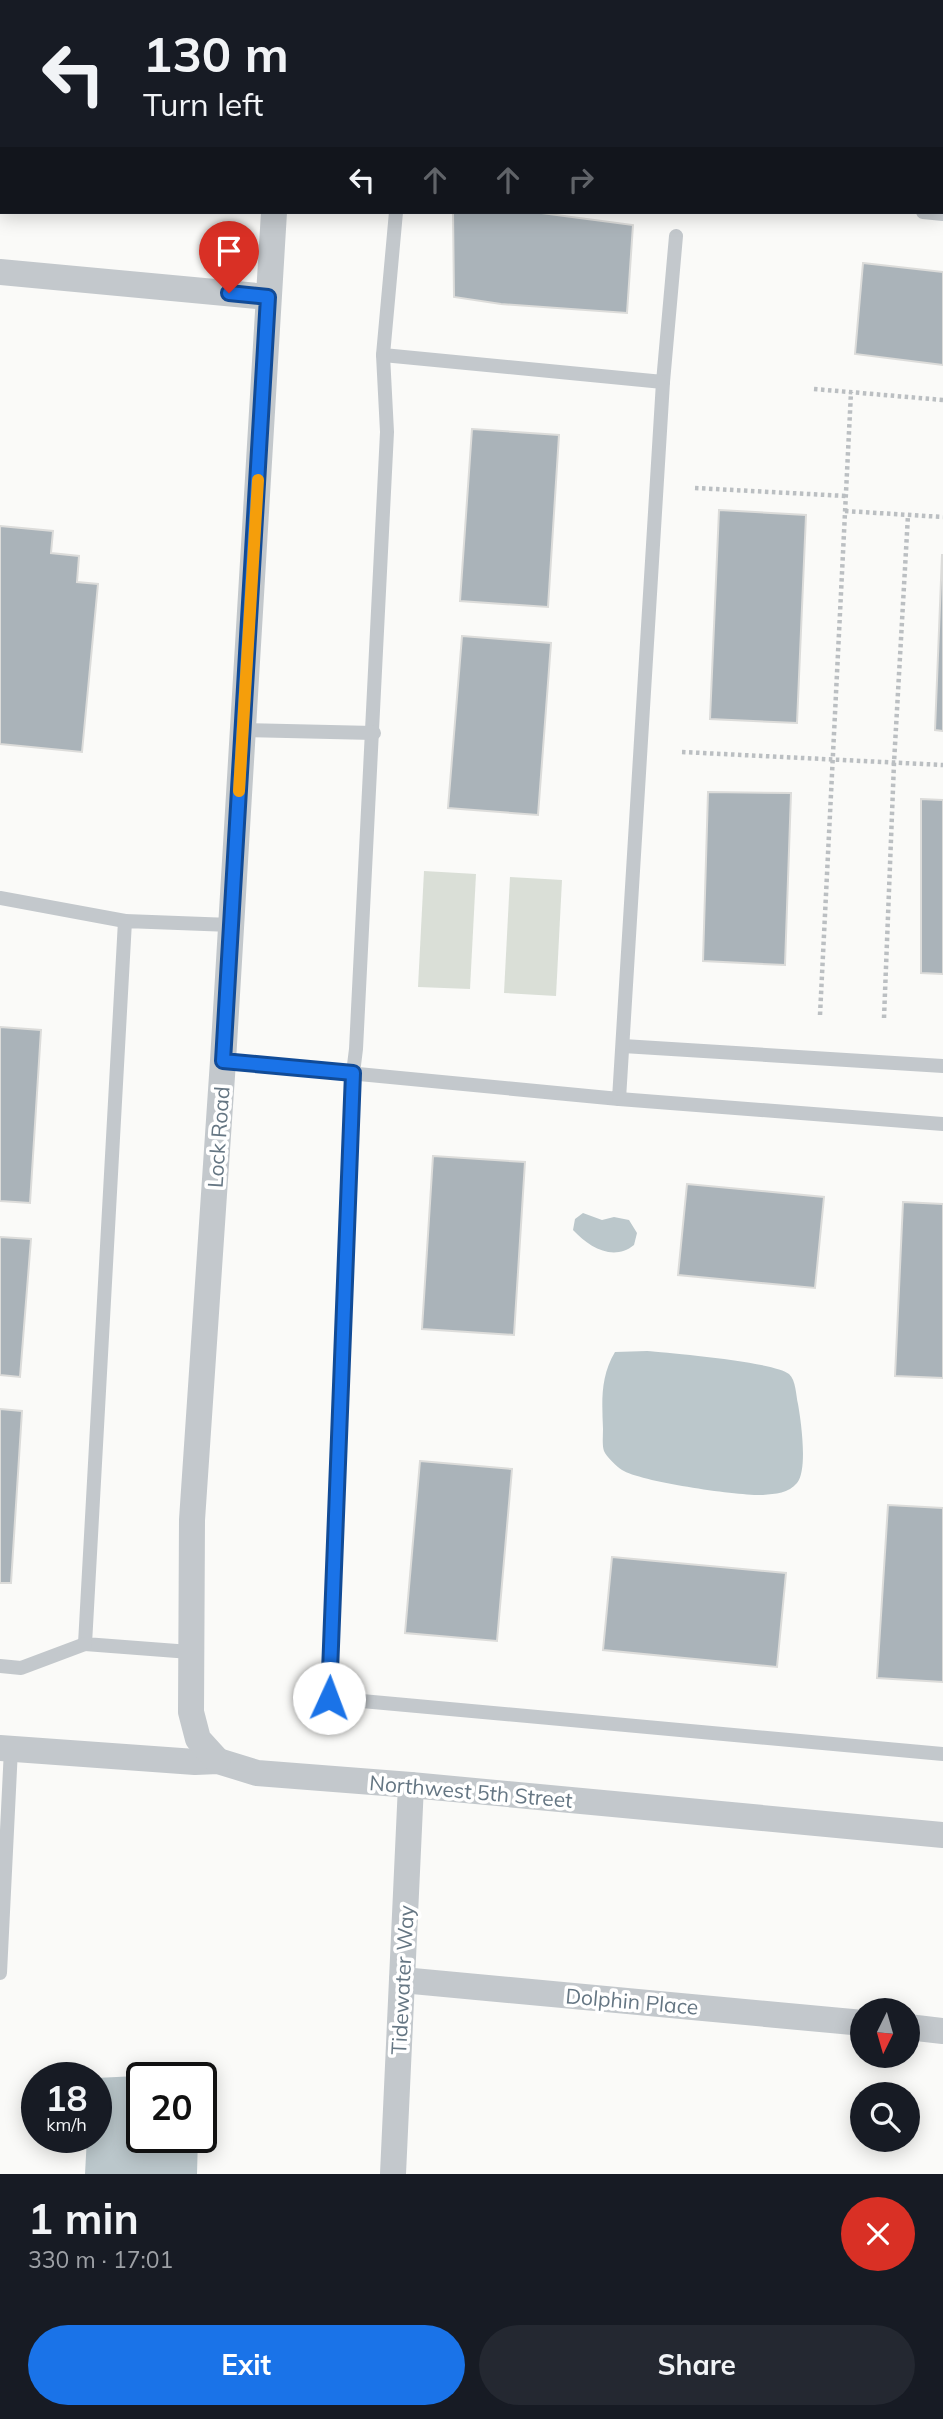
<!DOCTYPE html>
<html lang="en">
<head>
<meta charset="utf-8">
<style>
	body { margin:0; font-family:Mulish,sans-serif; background:#242831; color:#f1f3f6; height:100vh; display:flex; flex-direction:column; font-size:26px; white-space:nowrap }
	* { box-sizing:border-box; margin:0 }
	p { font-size:23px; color:#9ea1a6 }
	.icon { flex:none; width:38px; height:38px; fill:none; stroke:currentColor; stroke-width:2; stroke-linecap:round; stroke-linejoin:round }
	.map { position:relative; height:2174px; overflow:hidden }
	.side { display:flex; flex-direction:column; background:#171b24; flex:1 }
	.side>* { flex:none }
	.hud { position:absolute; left:0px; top:0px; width:943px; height:214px; box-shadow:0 4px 18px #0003; background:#171b24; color:#f1f3f6; overflow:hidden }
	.needle { width:46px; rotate:185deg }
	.fabs { position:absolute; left:850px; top:1998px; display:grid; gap:14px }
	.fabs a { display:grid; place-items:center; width:70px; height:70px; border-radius:50%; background:#171b24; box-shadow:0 4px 18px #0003; font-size:35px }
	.speed { position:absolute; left:21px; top:2062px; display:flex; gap:14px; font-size:35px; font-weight:700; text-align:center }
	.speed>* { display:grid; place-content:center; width:91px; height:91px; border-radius:50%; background:#171b24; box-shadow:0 4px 18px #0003; line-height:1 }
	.speed small { font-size:18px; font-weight:400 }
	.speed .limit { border:4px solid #111; border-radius:10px; background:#fff; color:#111 }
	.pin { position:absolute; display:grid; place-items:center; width:60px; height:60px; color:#fff; margin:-72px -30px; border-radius:50% 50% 50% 0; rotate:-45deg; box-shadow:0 0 7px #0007 }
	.pin .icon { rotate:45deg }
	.me { position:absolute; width:77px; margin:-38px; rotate:2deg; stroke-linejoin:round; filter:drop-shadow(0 0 5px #0008) }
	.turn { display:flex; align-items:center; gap:24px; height:147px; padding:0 28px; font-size:32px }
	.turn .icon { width:91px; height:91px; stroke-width:2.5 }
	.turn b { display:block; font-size:49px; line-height:60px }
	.lanes { display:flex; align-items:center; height:66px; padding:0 28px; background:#0003; justify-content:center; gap:35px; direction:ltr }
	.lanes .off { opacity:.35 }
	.round { display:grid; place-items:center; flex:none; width:74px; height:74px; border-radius:37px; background:#242831 }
	.head { display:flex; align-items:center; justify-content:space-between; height:119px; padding:0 28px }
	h1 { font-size:42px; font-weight:700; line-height:52px }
	.action { display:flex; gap:14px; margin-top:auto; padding:14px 28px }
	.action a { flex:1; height:80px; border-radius:42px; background:#1a73e8; color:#fff; font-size:28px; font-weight:700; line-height:80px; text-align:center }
	.action a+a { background:#242831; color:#f1f3f6 }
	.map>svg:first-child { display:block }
	.green { fill:#dadfd7 }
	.water { fill:#bbc7cb }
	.building { fill:#aab3b9; stroke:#dcdcda; stroke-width:2 }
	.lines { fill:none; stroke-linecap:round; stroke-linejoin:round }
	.path { stroke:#bbbfc2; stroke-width:4.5; stroke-dasharray:3.5 3.5; stroke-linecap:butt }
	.service { stroke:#c3c8cc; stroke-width:14 }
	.minor { stroke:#c3c8cc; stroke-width:26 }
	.route-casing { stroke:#114b97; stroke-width:18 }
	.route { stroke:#1a73e8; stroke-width:12 }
	.slow { stroke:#f59e0b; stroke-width:12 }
	.labels { text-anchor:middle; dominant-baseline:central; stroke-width:7; stroke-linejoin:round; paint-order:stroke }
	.street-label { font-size:21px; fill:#657683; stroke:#fff }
</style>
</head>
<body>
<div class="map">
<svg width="943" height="2174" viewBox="0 0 943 2174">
	<rect width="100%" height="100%" fill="#fafaf8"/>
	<g class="green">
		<path d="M424 871 476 874 470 989 418 987Z"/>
		<path d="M510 877 562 880 556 996 504 993Z"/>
	</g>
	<g class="water">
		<path d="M583 1213 602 1220 614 1217 629 1220 637 1233 634 1245C613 1262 589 1247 573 1230L575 1219Z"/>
		<path d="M647 1351C670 1353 775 1362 789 1374 796 1380 796 1396 798 1404 801 1421 808 1470 797 1483 789 1493 775 1494 763 1495 739 1496 641 1482 622 1470 617 1467 606 1456 604 1451 602 1445 603 1436 603 1429 602 1402 600 1377 615 1352Z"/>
		<path d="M199 2073V2077H142V2137H198L197 2174H85L87 2137H96V2078Z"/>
	</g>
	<g class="building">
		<rect x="79" y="0" width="82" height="2"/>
		<path d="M478 0H570V2H477Z"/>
		<path d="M0 80 2 81V161H0Z"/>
		<path d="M453 212H534L633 225 627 313 501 304 454 297Z"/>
		<path d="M863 263 943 272V365L855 354Z"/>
		<path d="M472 429 559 435 548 607 460 601Z"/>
		<path d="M719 510 806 515 797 723 710 719Z"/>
		<path d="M0 526 53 531 51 553 79 556 77 582 98 584 82 752 0 744Z"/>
		<path d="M942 555H943V731L935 730Z"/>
		<path d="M462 636 551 643 538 815 448 808Z"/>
		<path d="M708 792 791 793 785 965 703 961Z"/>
		<path d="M921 799 943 800V974L921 973Z"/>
		<path d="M0 1027 41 1030 30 1203 0 1201Z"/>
		<path d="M433 1156 525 1162 514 1335 422 1329Z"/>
		<path d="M687 1184 824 1197 815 1288 678 1275Z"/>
		<path d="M903 1202 943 1204V1378L895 1376Z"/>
		<path d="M0 1237 31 1239 20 1377 0 1375Z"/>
		<path d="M0 1409 22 1411 11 1583H0Z"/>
		<path d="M420 1461 512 1469 497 1641 405 1633Z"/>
		<path d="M888 1505 943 1508V1682L877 1678Z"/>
		<path d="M612 1557 786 1573 777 1667 603 1650Z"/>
	</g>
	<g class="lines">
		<g class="path">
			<path d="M814 389 943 400"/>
			<path d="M695 488 846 496"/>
			<path d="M845 511 943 517"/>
			<path d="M682 752 943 765"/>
			<path d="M820 1015 851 392"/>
			<path d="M884 1018 894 763 908 515"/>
		</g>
		<g class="service">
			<path d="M404 2V0"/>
			<path d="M627 2V0"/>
			<path d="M911 2V0"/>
			<path d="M396 212 383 355 663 382 676 236"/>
			<path d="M923 212 943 214"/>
			<path d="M383 355 387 432 356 1049 353 1073 329 1698 943 1754"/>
			<path d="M243 730 374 733"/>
			<path d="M0 898 125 921"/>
			<path d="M623 1046 943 1066"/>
			<path d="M223 1061 619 1099 663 382"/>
			<path d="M619 1099 943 1124"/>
			<path d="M190 1652 85 1644 125 921 231 925"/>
			<path d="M0 1666 21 1668 85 1644"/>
			<path d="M0 1973 11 1749"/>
		</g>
		<g class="minor">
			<path d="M289 2V0"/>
			<path d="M0 272 268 297"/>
			<path d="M0 1748 195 1762 218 1761 257 1773 411 1785 943 1835"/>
			<path d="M218 1761 198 1739 191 1712 192 1520 223 1061 274 212"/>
			<path d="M402 1980 863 2023"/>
			<path d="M908 2027 943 2031"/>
			<path d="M393 2174 411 1785"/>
		</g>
	</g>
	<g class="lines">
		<g class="route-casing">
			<path id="route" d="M229 293 268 297 223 1061 353 1073 329 1698"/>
		</g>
		<use href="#route" class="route"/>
		<path class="slow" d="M239 791 258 480"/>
	</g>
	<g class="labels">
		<g class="street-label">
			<text transform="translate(218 1137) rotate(-86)">Lock Road</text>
			<text transform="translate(471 1791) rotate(5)">Northwest 5th Street</text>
			<text transform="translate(402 1980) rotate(-87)">Tidewater Way</text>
			<text transform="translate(632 2001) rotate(5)">Dolphin Place</text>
		</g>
	</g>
</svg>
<div class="fabs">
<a><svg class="needle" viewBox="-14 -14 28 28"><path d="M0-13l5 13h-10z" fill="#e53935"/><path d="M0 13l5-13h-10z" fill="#9ea1a6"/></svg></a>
<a><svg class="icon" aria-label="search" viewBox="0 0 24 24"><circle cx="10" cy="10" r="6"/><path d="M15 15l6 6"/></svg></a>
</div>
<div class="speed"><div>18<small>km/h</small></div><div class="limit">20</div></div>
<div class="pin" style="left:229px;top:293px;background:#d93025"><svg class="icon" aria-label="arrive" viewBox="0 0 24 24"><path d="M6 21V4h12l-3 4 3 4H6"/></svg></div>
<svg class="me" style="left:329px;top:1698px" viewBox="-20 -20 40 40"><circle r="19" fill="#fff"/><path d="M0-13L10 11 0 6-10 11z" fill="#1a73e8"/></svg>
<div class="hud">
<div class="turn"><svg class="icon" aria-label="left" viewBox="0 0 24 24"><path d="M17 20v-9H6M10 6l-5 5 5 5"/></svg><div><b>130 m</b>Turn left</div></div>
<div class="lanes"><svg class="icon" aria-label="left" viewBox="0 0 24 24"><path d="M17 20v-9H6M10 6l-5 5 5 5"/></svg><svg class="icon off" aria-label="ahead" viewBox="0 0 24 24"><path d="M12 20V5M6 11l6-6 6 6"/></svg><svg class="icon off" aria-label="ahead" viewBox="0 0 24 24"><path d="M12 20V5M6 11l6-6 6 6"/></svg><svg class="icon off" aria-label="right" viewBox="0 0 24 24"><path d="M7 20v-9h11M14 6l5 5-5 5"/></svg></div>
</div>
</div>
<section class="side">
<div class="head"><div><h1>1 min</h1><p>330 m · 17:01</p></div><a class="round" style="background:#d93025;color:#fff"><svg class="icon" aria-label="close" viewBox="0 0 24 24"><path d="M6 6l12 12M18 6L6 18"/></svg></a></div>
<div class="action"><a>Exit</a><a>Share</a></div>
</section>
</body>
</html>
